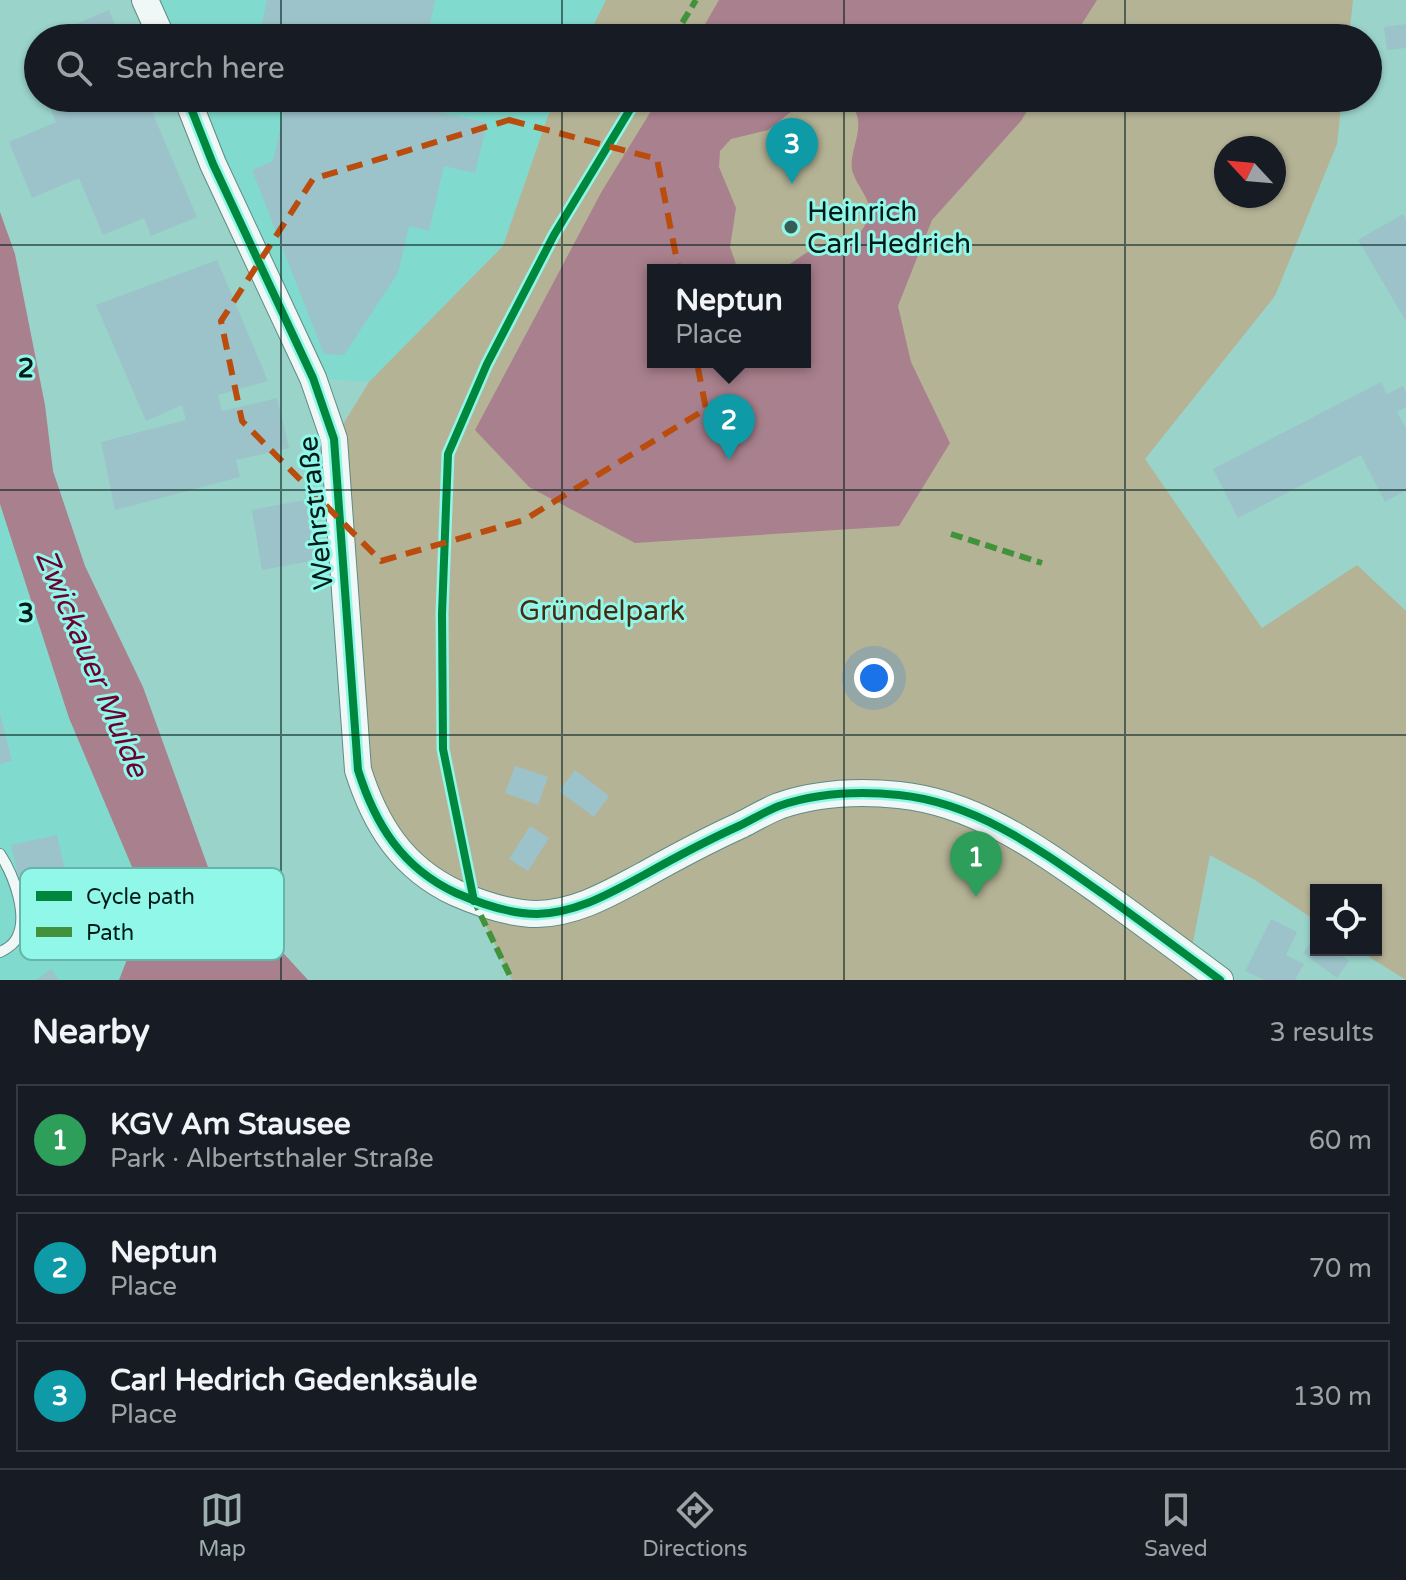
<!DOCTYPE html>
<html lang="en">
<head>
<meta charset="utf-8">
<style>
	body { margin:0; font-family:"Varela Round",sans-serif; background:#242831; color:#f1f3f6 }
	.controls { position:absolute; right:24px; bottom:24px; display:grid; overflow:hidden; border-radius:0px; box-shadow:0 2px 6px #0004 }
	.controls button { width:72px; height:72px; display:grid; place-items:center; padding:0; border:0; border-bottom:2px solid #363941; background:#171b24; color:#f1f3f6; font:40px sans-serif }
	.compass { position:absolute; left:1214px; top:136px; width:72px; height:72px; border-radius:50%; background:#171b24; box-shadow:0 2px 6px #0004; rotate:296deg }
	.you { position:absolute; left:874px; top:678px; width:28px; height:28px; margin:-20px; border:6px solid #fff; border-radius:50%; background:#1a73e8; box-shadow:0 0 0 12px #1a73e833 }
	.badge { display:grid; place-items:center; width:52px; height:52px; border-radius:50%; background:#9dafae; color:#fff; font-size:26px; font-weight:700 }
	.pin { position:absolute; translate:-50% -66px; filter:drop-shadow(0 2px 4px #0008) }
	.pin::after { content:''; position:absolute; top:42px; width:28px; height:24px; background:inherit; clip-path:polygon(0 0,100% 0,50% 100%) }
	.popup { position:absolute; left:647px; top:264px; width:164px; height:104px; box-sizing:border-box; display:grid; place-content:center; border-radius:0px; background:#171b24; filter:drop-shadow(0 2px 6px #0005); font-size:26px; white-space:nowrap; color:#9ea1a6 }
	.popup b { font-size:30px; color:#f1f3f6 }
	.popup::after { content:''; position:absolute; left:50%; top:100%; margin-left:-16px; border:16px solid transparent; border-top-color:#171b24 }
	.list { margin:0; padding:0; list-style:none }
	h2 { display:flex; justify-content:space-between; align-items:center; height:104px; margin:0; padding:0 32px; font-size:34px }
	h2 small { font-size:26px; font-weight:400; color:#9ea1a6 }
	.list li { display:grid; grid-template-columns:52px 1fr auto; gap:24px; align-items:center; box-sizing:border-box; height:112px; margin:0 16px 16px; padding:0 16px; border:2px solid #363941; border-radius:0px }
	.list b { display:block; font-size:30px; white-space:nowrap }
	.list p { margin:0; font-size:26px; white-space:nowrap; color:#9ea1a6 }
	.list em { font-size:26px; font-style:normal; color:#9ea1a6 }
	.icon { flex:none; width:44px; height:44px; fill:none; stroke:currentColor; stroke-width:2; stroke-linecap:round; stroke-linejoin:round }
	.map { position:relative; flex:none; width:1406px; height:980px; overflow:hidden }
	.search { position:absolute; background:#171b24; box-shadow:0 2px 6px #0004; left:24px; right:24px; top:24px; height:88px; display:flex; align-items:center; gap:20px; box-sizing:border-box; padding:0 28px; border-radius:44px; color:#9ea1a6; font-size:30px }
	.sheet { height:488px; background:#171b24 }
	nav { display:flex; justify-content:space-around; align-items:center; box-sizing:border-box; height:112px; border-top:2px solid #363941; background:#171b24; font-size:22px; color:#9ea1a6 }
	nav a { display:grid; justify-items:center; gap:4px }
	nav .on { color:#9dafae }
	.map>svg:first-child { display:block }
	.built { fill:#80dacd }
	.green { fill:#b4b396; fill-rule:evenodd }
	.water { fill:#a9808d }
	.building { fill:#9cc3ca }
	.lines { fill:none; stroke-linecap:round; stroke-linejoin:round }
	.service-casing { stroke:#608a84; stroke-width:12 }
	.tertiary-casing { stroke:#608a84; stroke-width:28 }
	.service { stroke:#f0f8f7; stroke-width:10 }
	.tertiary { stroke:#f0f8f7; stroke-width:26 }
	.quiet { stroke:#42923b; stroke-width:6; stroke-dasharray:12 6; stroke-linecap:butt }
	.cycleway-casing { stroke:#91f7e9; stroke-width:13 }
	.cycleway { stroke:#00873e; stroke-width:8 }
	.marked { fill:none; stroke:#ba4d0e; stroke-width:6; stroke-dasharray:16 10; stroke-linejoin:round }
	.grid { fill:none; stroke:#001c18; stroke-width:2; stroke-opacity:0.55 }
	.poi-dot { fill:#365c56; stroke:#91f7e9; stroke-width:3 }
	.labels { text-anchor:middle; stroke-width:6; stroke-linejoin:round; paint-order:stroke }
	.poi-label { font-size:28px; fill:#001c18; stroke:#91f7e9; text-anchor:start }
	.street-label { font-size:28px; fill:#001c18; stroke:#91f7e9 }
	.park-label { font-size:28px; fill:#462c11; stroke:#91f7e9 }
	.water-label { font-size:30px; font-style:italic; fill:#6d0030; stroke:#91f7e9 }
	.key { fill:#91f7e9; stroke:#66b5aa; stroke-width:2 }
	.key-label { font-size:22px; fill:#001c18 }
	.grid-label { font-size:26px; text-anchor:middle; font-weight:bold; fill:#001c18; stroke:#91f7e9; stroke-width:6; stroke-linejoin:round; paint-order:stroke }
</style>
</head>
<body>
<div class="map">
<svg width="1406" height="980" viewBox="0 0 1406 980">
	<rect width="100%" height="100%" fill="#9ad3ca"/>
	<path class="built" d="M145,0H606L587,38H162Z
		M187,98H557L548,116L503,246L369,382L313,378Z
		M0,504L69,718L143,893L140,926L119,980H0Z"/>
	<path class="green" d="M606,0H1353L1349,38H587Z
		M557,98H1342L1337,144L1275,296L1145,459L1262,628L1357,565L1406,611V980L1358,950H1376V890H1316V921L1255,880L1210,855L1190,957L1220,980H512L474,901L440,886L368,803L334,439L369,382L503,246L548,116ZM1226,148H1274V196H1226ZM653,270H805V362H653Z"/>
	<path class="water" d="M719,0H1097L1073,38H697Z
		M659,98H816L788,114L768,130L731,139L720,151L719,167L736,208L730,247L738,270H653V362H805V270H780C793,263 804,253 817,247C832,239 851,246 862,230C880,204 860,194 853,173C845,150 876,119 842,98H1035L1021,121L932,220L898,306L911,362L950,443L899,526L635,543L529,487L475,430L602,191Z
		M0,212L15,254L45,405L53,471L85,566L143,687L217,892L264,932L308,980H119L140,926L143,893L69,718L0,504Z"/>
	<path class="building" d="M267,0H435L427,38H259Z
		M109,10L121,38H70L66,28Z
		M1406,24V48L1387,50L1384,27Z
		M46,98H146L197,217L151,236L144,218L103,235L79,178L32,198L9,142L56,122Z
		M287,98H415L413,106L487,123L475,173L444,166L429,231L409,226L398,273L344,355L324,354L252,170L273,161Z
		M1403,214L1406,219V321L1358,240Z
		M217,260L268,381L218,395L222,411L277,398L289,448L236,460L240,477L115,510L101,442L186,420L182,405L146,421L96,305Z
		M1381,382L1387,394L1403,386L1406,392V407L1397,412L1406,428V490L1385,502L1361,455L1238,518L1213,469Z
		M310,499L321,559L262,570L252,510Z
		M0,713L12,761L0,764Z
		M515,766L548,777L538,805L505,793Z
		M575,770L609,796L594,817L559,791Z
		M530,826L549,838L528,871L509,859Z
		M57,835L76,919L31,930L11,845Z
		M1271,919L1297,932L1286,955L1304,964L1295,980H1264L1245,971Z
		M1316,936V950H1334L1349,961L1337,978L1303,953Z
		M51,969L59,980H36Z"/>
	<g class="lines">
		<defs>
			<path id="service" d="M0,854C13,874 31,918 15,941C12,945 5,950 0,952"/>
			<path id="tertiary" d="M145,0L162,38
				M187,98L213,164L313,378L334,439L358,770C375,824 402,868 456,893C481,904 509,914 537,914C577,913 610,893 644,875C676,857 708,840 741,825C753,819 766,811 779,806C817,793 859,791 899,795C977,803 1040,850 1103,894C1142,922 1181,951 1220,980"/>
		</defs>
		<use href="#service" class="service-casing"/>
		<use href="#tertiary" class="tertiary-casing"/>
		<use href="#service" class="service"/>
		<use href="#tertiary" class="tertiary"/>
		<path class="quiet" d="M673,38L696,0
			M951,534L1042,563
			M473,899L512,980"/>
		<defs>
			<path id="cycleway" d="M187,98L213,164L313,378L334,439L358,770C375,824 402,868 456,893C481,904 509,914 537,914C577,913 610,893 644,875C676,857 708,840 741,825C753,819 766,811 779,806C817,793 859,791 899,795C977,803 1040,850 1103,894C1142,922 1181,951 1220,980
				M474,901L443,749L442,614L448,454L487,364L554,235L637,98"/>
		</defs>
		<use href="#cycleway" class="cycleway-casing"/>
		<use href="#cycleway" class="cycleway"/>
	</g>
	<path class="marked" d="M509,120L657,159L706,409L524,520L381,561L242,421L221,321L313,179Z"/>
	<path class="grid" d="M281,0V38M562,0V38M844,0V38M1125,0V38M281,98V980M562,98V980M844,98V980M1125,98V980M0,245H1406M0,490H1406M0,735H1406"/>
	<circle class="poi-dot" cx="791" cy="227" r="8"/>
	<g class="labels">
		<g class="poi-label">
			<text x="807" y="221">Heinrich<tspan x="807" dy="32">Carl Hedrich</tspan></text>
		</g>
		<g class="street-label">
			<text transform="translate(315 513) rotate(-96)" y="10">Wehrstraße</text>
		</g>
		<g class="park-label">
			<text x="602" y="620">Gründelpark</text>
		</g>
		<g class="water-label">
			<text transform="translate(92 663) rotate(67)" y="10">Zwickauer Mulde</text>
		</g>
	</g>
	<rect x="20" y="868" width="264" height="92" rx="12" class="key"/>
	<rect x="36" y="891" width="36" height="10" fill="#00873e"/>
	<rect x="36" y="927" width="36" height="10" fill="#42923b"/>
	<g class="key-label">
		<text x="86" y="904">Cycle path</text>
		<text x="86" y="940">Path</text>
	</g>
	<g class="grid-label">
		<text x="26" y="377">2</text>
		<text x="26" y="622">3</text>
	</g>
</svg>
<div class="controls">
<button><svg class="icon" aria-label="locate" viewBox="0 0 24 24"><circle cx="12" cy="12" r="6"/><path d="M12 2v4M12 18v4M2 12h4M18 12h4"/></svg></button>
</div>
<svg class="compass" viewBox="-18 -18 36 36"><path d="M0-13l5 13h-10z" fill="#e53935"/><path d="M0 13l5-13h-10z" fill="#9ea1a6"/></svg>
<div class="you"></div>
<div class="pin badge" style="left:976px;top:897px;background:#2e9e5b">1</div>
<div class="pin badge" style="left:729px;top:460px;background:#0f9aa8">2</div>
<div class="popup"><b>Neptun</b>Place</div>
<div class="pin badge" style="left:792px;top:184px;background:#0f9aa8">3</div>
<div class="search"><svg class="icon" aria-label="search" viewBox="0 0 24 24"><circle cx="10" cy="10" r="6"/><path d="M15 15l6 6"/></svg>Search here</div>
</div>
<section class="sheet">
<h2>Nearby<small>3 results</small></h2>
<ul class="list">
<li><span class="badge" style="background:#2e9e5b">1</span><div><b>KGV Am Stausee</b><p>Park · Albertsthaler Straße</p></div><em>60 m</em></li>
<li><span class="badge" style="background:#0f9aa8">2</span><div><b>Neptun</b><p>Place</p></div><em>70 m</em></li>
<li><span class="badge" style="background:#0f9aa8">3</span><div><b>Carl Hedrich Gedenksäule</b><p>Place</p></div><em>130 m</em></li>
</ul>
</section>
<nav>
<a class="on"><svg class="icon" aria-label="map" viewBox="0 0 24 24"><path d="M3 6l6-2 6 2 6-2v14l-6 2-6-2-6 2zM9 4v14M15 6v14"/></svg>Map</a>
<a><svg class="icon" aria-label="directions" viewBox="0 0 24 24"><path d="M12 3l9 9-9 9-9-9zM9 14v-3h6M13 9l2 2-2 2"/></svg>Directions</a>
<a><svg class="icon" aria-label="saved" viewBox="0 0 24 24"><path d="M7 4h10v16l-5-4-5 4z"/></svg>Saved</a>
</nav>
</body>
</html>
